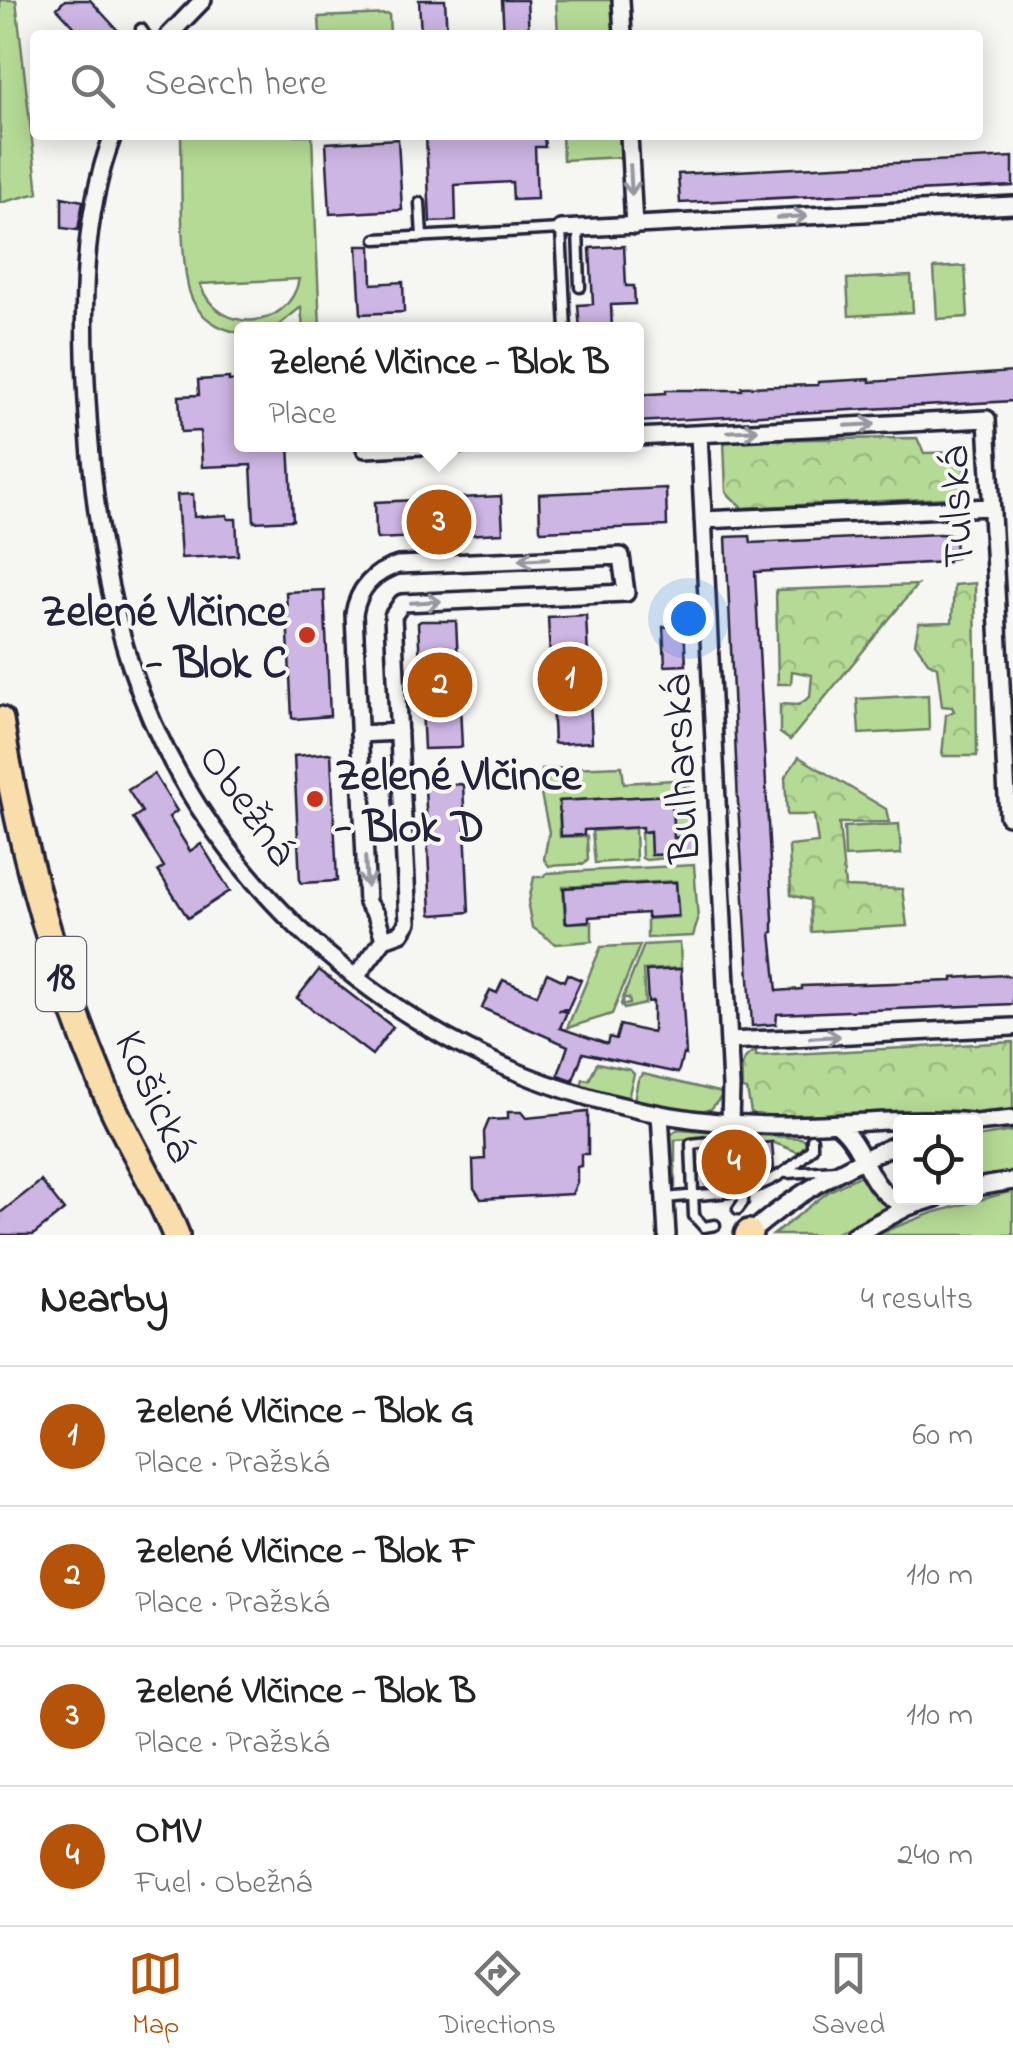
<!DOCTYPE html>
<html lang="en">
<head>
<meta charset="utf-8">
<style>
	body { margin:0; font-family:"Indie Flower",sans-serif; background:#f6f6f6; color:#222 }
	.controls { position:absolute; right:30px; bottom:30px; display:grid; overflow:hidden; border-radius:10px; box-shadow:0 5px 25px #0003 }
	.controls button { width:90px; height:90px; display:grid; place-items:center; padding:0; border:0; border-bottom:2px solid #e0e0e0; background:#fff; color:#222; font:50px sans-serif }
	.you { position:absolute; left:688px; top:618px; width:35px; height:35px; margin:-25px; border:8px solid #fff; border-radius:50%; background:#1a73e8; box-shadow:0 0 0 15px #1a73e833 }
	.badge { display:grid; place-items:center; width:65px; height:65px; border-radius:50%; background:#b45309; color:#fff; font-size:32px; font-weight:700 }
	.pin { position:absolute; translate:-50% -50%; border:5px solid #fff; box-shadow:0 2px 10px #0006 }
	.popup { position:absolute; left:234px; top:322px; width:410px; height:130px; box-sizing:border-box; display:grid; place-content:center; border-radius:10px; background:#fff; filter:drop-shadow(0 2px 8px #0005); font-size:32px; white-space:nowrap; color:#767676 }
	.popup b { font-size:38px; color:#222 }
	.popup::after { content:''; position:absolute; left:50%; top:100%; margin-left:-20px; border:20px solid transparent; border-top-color:#fff }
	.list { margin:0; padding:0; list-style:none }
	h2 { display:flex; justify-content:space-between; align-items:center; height:130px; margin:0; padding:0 40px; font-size:42px }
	h2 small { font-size:32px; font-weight:400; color:#767676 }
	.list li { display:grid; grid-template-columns:65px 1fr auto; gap:30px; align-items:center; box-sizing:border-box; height:140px; padding:0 40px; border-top:2px solid #e0e0e0 }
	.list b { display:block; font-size:38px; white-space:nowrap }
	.list p { margin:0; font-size:32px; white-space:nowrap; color:#767676 }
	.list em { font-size:32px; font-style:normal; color:#767676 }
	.icon { flex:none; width:55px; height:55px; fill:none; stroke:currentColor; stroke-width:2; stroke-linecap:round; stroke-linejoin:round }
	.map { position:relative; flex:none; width:1013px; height:1235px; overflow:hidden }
	.search { position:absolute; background:#fff; box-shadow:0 5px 25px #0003; left:30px; right:30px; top:30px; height:110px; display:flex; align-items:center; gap:25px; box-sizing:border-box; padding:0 35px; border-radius:10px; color:#767676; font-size:38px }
	.sheet { height:690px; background:#fff }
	nav { display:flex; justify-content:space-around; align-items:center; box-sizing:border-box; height:140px; border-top:2px solid #e0e0e0; background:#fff; font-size:28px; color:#767676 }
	nav a { display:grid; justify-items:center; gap:5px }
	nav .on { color:#b45309 }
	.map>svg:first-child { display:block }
	.green { fill:#b5da95; stroke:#6c7e68; stroke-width:2.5; fill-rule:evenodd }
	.park { fill:url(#park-crowns); stroke:#6c7e68; stroke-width:2.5 }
	.building { fill:#cdb5e4; stroke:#22223b; stroke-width:2.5 }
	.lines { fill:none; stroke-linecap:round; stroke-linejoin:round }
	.lane-casing { stroke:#22223b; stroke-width:15 }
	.street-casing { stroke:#22223b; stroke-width:22 }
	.primary-casing { stroke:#22223b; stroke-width:32 }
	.lane { stroke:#f6f6f2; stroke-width:8 }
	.street { stroke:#f6f6f2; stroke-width:15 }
	.primary { stroke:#f9deab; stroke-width:25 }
	.oneway { stroke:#9797a0 }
	.poi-dot { fill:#c8321e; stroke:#f6f6f2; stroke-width:4 }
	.labels { text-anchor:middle; stroke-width:8; stroke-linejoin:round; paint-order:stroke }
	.shield { fill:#f6f6f2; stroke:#626272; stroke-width:2.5 }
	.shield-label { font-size:42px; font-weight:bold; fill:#22223b }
	.street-label { font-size:45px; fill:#22223b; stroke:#f6f6f2 }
	.poi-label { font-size:45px; font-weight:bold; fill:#22223b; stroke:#f6f6f2; text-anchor:end }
</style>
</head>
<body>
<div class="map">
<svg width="1013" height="1235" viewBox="0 0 1013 1235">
	<defs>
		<pattern id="park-crowns" width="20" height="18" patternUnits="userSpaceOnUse" patternTransform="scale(2.5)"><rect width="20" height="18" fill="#b5da95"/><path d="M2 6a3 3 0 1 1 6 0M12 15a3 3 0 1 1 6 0" fill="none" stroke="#9bbb81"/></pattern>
	</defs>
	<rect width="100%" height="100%" fill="#f6f6f2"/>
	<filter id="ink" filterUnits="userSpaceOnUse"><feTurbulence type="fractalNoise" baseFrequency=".01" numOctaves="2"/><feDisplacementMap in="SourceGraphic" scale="20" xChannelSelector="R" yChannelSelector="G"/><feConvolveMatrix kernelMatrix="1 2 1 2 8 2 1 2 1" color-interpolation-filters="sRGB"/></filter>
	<g filter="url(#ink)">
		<path class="green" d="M0,0H16L38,193L0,203Z
			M556,0H616L618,35H558Z
			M389,14L390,35H320L319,17Z
			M181,135H312L320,329H303L301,307L274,329L242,330L241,333C221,330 201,319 192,299C179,271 182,171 181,135ZM299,279C289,332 217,335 200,284Z
			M562,135H623L624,157L563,160Z
			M965,266L968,317L937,319L934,268Z
			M911,276L913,312L849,316L847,279Z
			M928,695L929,730L859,734L857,699Z
			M622,766L624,783L690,779V785H685V788L690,789L693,836L651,839V855H698L646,860L642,858L641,833L674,830L671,795L559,801L560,837L587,836L588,860L584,864L549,866L544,859L549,832L541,794L544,788L541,769Z
			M899,824L901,854L845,857L844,827Z
			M635,828L636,860L595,863L592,831Z
			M694,865L698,920L693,936L647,938V919L679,917L676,881L563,887L565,923L592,922V941L556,944L532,927L528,906L534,877H543L547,873Z
			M680,943L681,968L643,970L645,1004L624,1009L621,1004L623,999L624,1005L630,1004L629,998H623L644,945Z
			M640,945L612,1014L567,1028L601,947Z
			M597,1063L630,1070L634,1074L628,1098L581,1086L583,1079L589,1080Z
			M643,1074L722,1093L721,1097L711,1109L701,1112L634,1100L638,1080Z
			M678,1129L800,1138L806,1140L807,1144L798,1152L772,1142L715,1145L714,1137L675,1140V1188L669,1136Z
			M1013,1131V1172L976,1177V1137Z
			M863,1174L887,1206L833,1235H773L828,1192Z
			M1013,1191V1235H875L932,1213Z"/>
		<path class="park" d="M917,438L924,453L963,452L966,497L742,508L726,492L724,440Z
			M975,583L977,756H942L946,715L954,711L952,707L942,706L937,667L928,662L915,643L919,623L952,622L954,585Z
			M917,585L790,740L780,733V704L798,705L810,697L812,675L792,671L791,684H778L776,590Z
			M799,757L886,809L889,822L839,823L845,887L902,889L907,926L811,932L810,900L791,895L789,846L818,843L814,815H787L785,777Z
			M1013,1042V1110L974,1114L756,1116L751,1112L747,1090L742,1089C742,1073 738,1056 756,1051V1056Z"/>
		<path class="building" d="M65,0H90L122,35H82L57,8Z
			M419,0H445L447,35H421Z
			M502,0H527L529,35H504Z
			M426,135H544L545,147H535L537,199L513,200L512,182L455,185L456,221L430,222Z
			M398,139L402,210L330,214L326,143Z
			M1013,157V186L680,203L678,174Z
			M62,197L83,201L78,230L62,228Z
			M357,246H371L372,284L403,282L404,312L361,314Z
			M624,246L626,286H634L635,304L611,305L612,330H580L578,305L593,304L590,248Z
			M1013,372V401L636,422V395L666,393V390H742V387L818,385V382L870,379V382Z
			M229,378V381L242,380V444H289L293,520L254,522L251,465L202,467L200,431L181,432L179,396L199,395L198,380Z
			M666,488L667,526L541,531L540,529L539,494Z
			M193,494L194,517L227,515L228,519H236L238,555L181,558L177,495Z
			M501,496L503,533L377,539L376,536L375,502Z
			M939,534L955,535L956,558L948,559V562L755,572L773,919V932L771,933L777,991L802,989V986L953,981V978L1005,975L1013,977V1004L777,1014L776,1024L752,1026L738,803L726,537L750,536L751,543Z
			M324,590L330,716L295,719L292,718L286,592Z
			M586,615L592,742L557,744L554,743L548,617Z
			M421,621H456L462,747L459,748L424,749L418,623Z
			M684,626L686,665L665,666L663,627Z
			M328,753L331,754L337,881L302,883L300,882L294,756Z
			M154,774L177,811L169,817L190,851L201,844L230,891L188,918L158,871L164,867L133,818L142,812L128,790Z
			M460,784L463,785L469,912L434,915L431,914L425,787Z
			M671,795L674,838L698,836L699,853L651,855L650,831L642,832V827L584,830V835L561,836L559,801Z
			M676,882L678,916L647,918V913L589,917V921L566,923L564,888Z
			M681,969L686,1055L683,1054L678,1073L583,1053L573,1080L558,1075L568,1046L482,1008L490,990L497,993L503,980L537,995L547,973L564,981L567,974L581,980L568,1009L558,1010L567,1012L560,1028L607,1044L609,1037L616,1039L620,1025L653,1033V1001L648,1002L646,971Z
			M319,970L393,1027L372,1055L297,998Z
			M508,1112H521L526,1118L588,1112V1154H581V1166L577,1167V1182L572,1194L481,1199L474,1188L473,1160L485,1159L484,1132L489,1120L508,1119Z
			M772,1142L774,1170L744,1181L705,1184L703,1150Z
			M41,1181L64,1210L33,1235H0V1213Z"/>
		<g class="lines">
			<defs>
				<path id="lane" d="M141,29L145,35
					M420,203L422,237
					M578,229L580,287
					M376,239L561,229L566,330
					M709,1142L691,1144L694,1216L704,1227L715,1225
					M787,1173L836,1170
					M665,1198C727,1191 766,1198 812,1148V1139
					M738,1209L743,1202V1191"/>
				<path id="street" d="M621,0L623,35
					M169,35L203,0
					M113,135C81,219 82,313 87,401C92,491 103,581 131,666C195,863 368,1025 563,1089C631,1112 702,1124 773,1125C839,1126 905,1116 971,1122
					M629,135L634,226
					M561,229L1013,205
					M699,434L731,1086L730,1124
					M636,437L987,419L1008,816H1013
					M365,449L461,444
					M703,520L991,507
					M359,734L399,732
					M356,977L384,939L401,933L408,922L393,616L402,603L626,593L621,556L398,565C373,572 358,590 354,614L367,903L376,915L384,939
					M729,1041L1013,1027
					M660,1114L667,1235
					M976,1123L1013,1119
					M837,1124C871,1152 862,1189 908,1207
					M976,1187L1013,1181
					M748,1235C793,1195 844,1166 900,1143
					M854,1235L908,1207L936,1198"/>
				<path id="primary" d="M0,720C20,847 55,972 105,1090C126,1140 156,1185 176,1235
					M748,1235L749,1233"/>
			</defs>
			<use href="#lane" class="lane-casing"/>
			<use href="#street" class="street-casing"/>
			<use href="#primary" class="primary-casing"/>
			<use href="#lane" class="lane"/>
			<use href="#street" class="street"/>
			<use href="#primary" class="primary"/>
		</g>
		<defs><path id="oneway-shaft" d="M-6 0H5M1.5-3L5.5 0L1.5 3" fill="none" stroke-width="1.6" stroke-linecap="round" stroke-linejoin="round" transform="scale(2.5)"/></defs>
		<g class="oneway">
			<use href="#oneway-shaft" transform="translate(631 180) rotate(87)"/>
			<use href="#oneway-shaft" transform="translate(792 217) rotate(-3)"/>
			<use href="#oneway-shaft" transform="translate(860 425) rotate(-3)"/>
			<use href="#oneway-shaft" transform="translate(743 431) rotate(-3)"/>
			<use href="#oneway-shaft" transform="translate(534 559) rotate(177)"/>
			<use href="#oneway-shaft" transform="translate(426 602) rotate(-3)"/>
			<use href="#oneway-shaft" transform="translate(366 872) rotate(87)"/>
			<use href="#oneway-shaft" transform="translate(825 1037) rotate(-3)"/>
		</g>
	</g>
	<g class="poi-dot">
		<circle cx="307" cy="635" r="10"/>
		<circle cx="315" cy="799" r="10"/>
	</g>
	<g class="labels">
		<rect class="shield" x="36" y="937" width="50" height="74" rx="8"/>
		<g class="shield-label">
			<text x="61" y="989">18</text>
		</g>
		<g class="street-label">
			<text transform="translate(954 507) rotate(-93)" y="16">Tulská</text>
			<text transform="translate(678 769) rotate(-93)" y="16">Bulharská</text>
			<text transform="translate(250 803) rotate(55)" y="16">Obežná</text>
			<text transform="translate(158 1095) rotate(65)" y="16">Košická</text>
		</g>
		<g class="poi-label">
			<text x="287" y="625">Zelené Vlčince<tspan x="287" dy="52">- Blok C</tspan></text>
			<text x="335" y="789" text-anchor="start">Zelené Vlčince<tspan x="335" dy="52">- Blok D</tspan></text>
		</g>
	</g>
</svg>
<div class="controls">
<button><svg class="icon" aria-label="locate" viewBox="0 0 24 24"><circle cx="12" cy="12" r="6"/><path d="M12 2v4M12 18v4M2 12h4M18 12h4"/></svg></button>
</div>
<div class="you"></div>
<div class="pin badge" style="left:570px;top:679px">1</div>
<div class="pin badge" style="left:440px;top:685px">2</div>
<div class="pin badge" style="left:439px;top:522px">3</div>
<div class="popup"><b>Zelené Vlčince - Blok B</b>Place</div>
<div class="pin badge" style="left:734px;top:1162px">4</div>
<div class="search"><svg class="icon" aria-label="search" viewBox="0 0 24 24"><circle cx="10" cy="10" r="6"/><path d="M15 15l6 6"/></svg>Search here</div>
</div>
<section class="sheet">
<h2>Nearby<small>4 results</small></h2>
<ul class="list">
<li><span class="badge">1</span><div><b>Zelené Vlčince - Blok G</b><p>Place · Pražská</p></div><em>60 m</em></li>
<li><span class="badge">2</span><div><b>Zelené Vlčince - Blok F</b><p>Place · Pražská</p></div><em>110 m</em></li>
<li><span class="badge">3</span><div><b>Zelené Vlčince - Blok B</b><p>Place · Pražská</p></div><em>110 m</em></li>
<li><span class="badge">4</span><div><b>OMV</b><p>Fuel · Obežná</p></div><em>240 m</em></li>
</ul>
</section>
<nav>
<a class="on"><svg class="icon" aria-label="map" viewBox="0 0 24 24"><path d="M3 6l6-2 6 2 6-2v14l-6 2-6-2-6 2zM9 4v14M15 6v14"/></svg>Map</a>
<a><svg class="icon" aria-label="directions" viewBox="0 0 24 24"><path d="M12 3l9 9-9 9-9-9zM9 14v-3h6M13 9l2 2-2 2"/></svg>Directions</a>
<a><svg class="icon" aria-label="saved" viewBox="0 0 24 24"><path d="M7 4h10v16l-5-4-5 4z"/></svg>Saved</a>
</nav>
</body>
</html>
